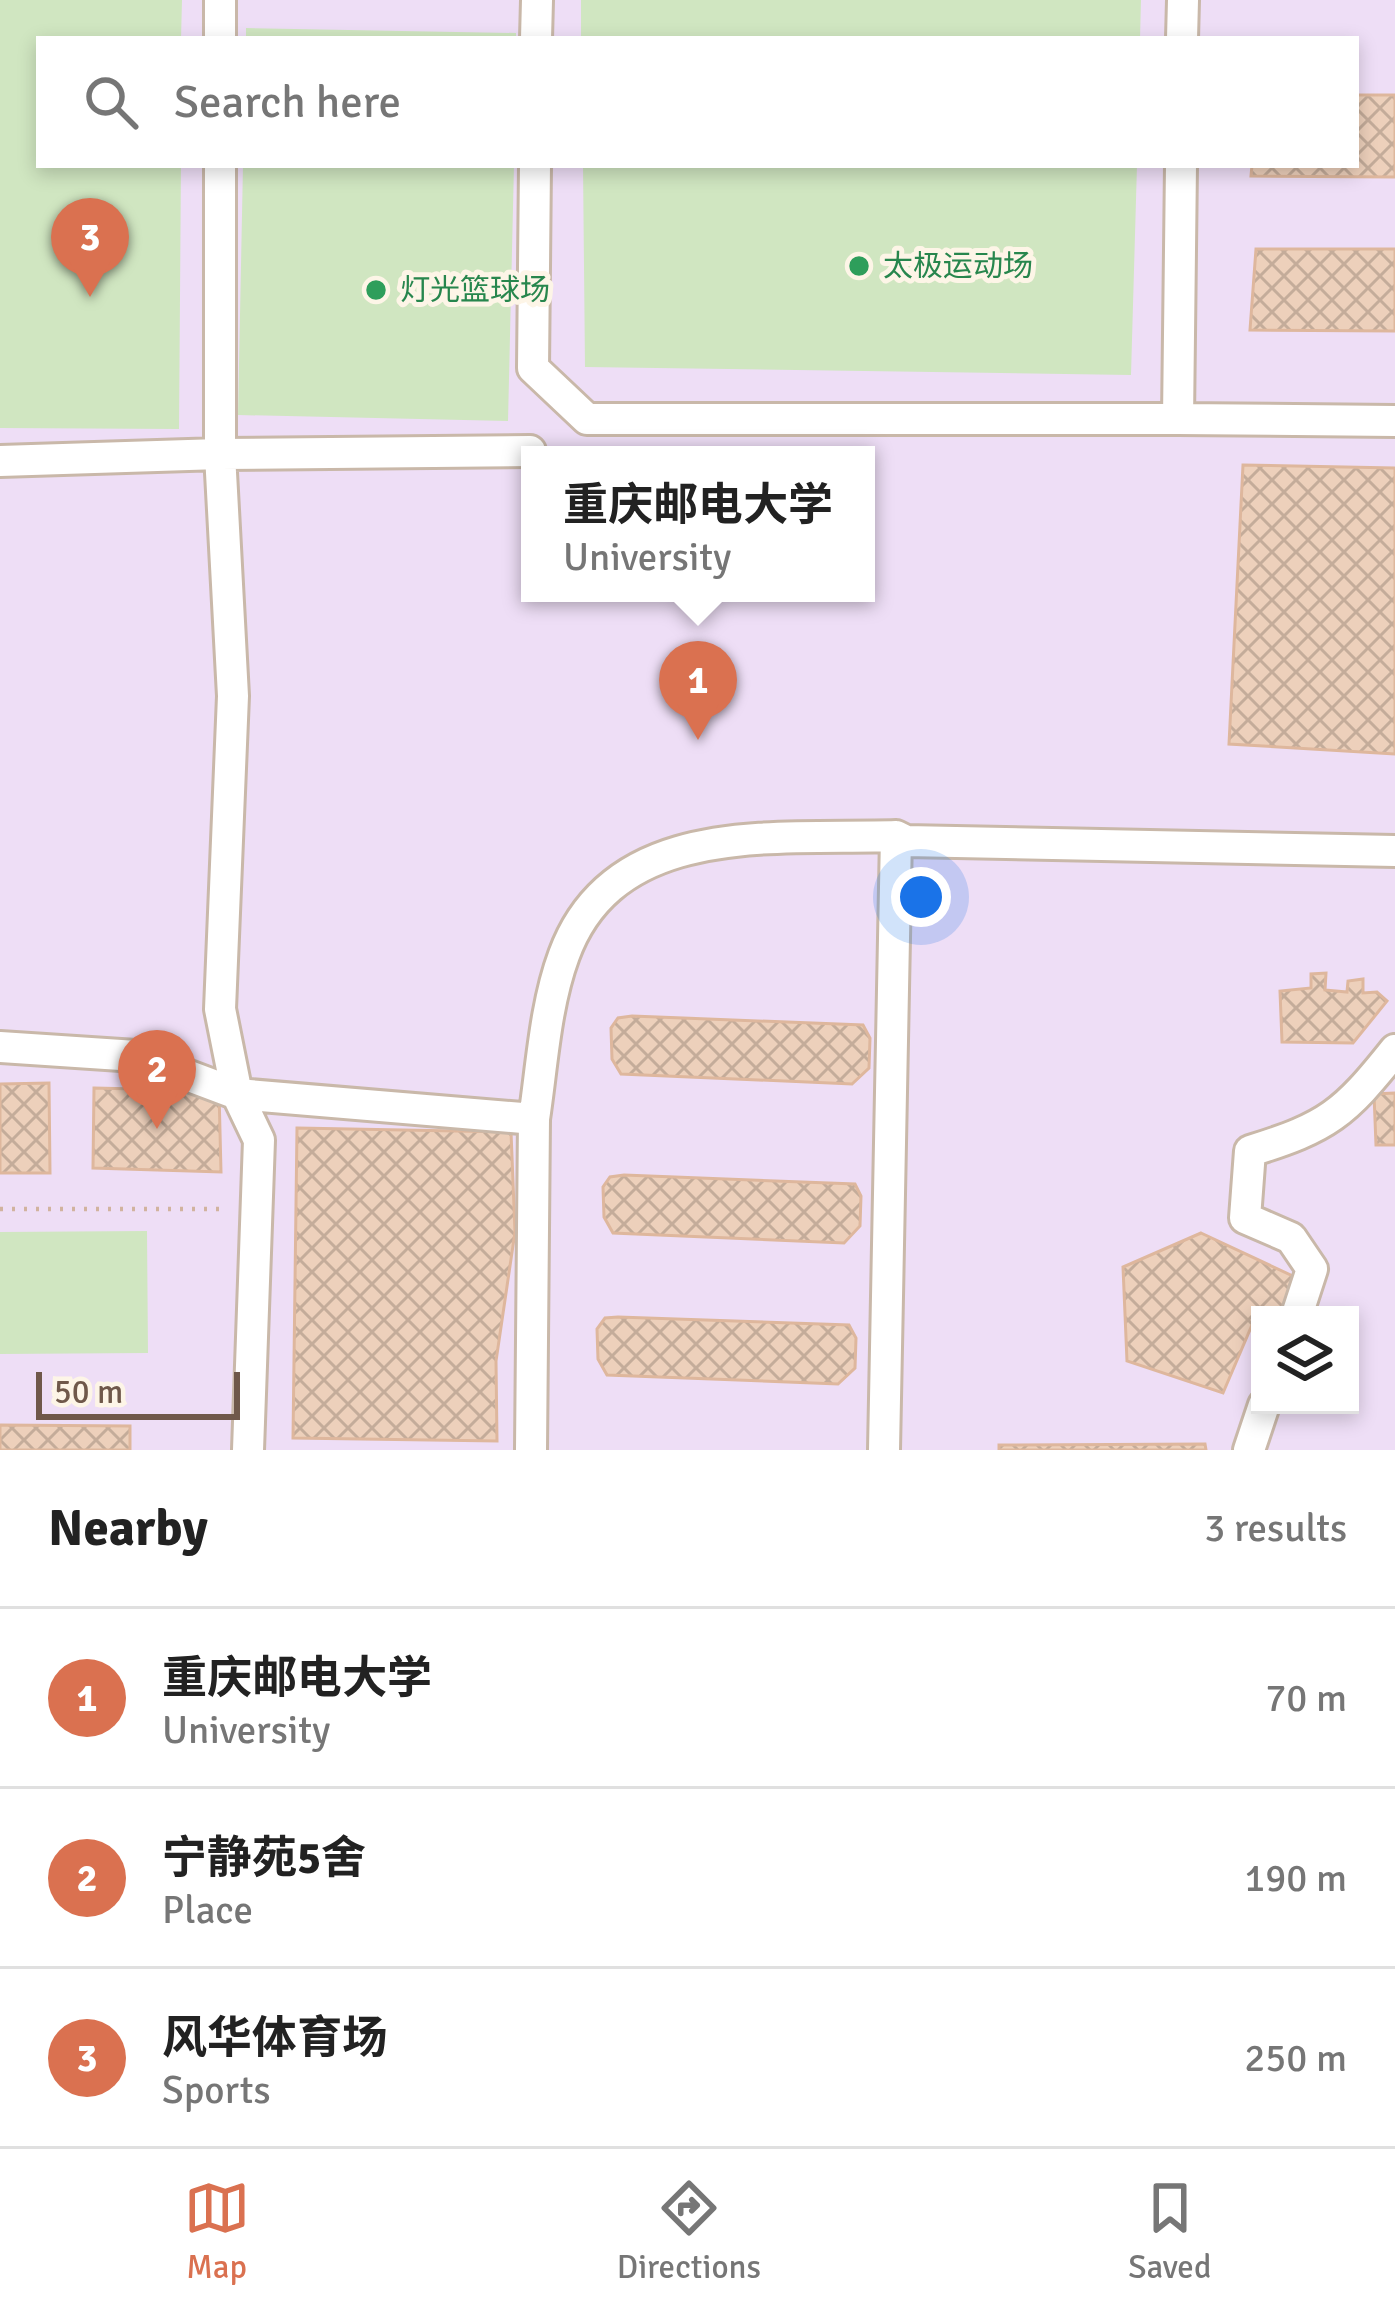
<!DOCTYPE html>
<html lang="en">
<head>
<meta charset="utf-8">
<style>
	body { margin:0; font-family:Signika,"Noto Sans SC",sans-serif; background:#f6f6f6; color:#222 }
	.controls { position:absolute; right:36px; bottom:36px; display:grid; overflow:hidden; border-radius:0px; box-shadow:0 6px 18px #0003 }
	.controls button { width:108px; height:108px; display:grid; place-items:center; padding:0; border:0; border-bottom:3px solid #e0e0e0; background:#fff; color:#222; font:60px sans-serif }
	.scale { position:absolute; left:36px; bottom:30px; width:204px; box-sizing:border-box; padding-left:12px; border:6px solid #6f584a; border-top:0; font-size:33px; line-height:42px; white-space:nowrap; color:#6f584a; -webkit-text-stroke:9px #fdf5e7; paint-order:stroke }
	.you { position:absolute; left:921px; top:897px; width:42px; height:42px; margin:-30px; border:9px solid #fff; border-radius:50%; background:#1a73e8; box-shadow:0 0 0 18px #1a73e833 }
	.badge { display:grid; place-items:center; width:78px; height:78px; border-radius:50%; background:#da7150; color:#fff; font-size:39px; font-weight:700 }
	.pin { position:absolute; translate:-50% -99px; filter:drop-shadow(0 3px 6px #0008) }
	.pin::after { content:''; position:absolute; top:63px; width:42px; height:36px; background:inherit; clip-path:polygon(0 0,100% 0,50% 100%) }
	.popup { position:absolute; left:521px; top:446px; width:354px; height:156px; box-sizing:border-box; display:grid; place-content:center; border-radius:0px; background:#fff; filter:drop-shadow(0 3px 9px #0005); font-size:39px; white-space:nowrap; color:#767676 }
	.popup b { font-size:45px; color:#222 }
	.popup::after { content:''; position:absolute; left:50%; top:100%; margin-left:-24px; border:24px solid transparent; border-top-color:#fff }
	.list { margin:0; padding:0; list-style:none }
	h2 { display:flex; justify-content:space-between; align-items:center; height:156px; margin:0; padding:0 48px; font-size:51px }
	h2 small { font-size:39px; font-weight:400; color:#767676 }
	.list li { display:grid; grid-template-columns:78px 1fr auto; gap:36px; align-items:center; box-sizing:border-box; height:180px; padding:0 48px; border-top:3px solid #e0e0e0 }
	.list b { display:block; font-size:45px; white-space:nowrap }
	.list p { margin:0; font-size:39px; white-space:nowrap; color:#767676 }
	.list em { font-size:39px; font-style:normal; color:#767676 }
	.icon { flex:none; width:66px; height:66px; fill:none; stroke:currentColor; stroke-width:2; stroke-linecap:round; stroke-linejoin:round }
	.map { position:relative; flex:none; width:1395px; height:1450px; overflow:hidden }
	.search { position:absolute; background:#fff; box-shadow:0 6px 18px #0003; left:36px; right:36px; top:36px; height:132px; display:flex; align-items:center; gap:30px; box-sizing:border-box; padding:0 42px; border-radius:0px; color:#767676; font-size:45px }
	.sheet { height:696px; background:#fff }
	nav { display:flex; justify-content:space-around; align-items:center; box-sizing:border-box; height:168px; border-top:3px solid #e0e0e0; background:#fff; font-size:33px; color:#767676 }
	nav a { display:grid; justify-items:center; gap:6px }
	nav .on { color:#da7150 }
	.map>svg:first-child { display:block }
	.education { fill:#eedef6; fill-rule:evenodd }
	.pitch { fill:#d0e6c1 }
	.building { fill:url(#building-cross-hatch); stroke:#deb79d; stroke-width:3 }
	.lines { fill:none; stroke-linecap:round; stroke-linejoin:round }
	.minor-casing { stroke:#c9b8a9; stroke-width:36 }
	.path { stroke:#d1b39f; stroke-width:4.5; stroke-dasharray:3 9; stroke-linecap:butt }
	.minor { stroke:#fff; stroke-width:30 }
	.leisure-dot { fill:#2e9e5b; stroke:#fdf5e7; stroke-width:4.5 }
	.labels { text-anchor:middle; stroke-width:10; stroke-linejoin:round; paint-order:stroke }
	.leisure-label { font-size:30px; fill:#27864d; stroke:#fdf5e7; text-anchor:start }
</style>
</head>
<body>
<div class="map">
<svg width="1395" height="1450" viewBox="0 0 1395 1450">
	<defs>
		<pattern id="building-cross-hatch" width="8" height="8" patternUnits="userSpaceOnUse" patternTransform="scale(3)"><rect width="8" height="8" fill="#edd0bb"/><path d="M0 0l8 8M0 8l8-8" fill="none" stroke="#c4ac9a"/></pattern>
	</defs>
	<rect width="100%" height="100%" fill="#faf1e1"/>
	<path class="education" d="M0,0H1395V1450H0ZM39,39H1356V165H39ZM530,455H866V593H530ZM1260,1315H1350V1405H1260Z"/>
	<path class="pitch" d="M0,0H182L181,39H39V165H181L179,429L0,428Z
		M581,0H1141L1140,39H581Z
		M246,28L516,33V39H246Z
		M243,165H514L508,421L238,415Z
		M583,165H1137L1131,375L585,367Z
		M147,1231L148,1353L0,1354V1232Z"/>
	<path class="building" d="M1356,95H1395V177L1251,176L1252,165H1356Z
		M1256,249H1395V331L1250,330Z
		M1243,465L1395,468V754L1229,744Z
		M1326,973L1325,990L1347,992L1348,981L1363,979V993L1377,992L1387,1001L1353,1043L1282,1042L1280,991L1311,988V974Z
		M632,1016L863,1025L870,1038L869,1068L852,1084L621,1074L612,1059L611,1028L618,1018Z
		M49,1083L50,1173H0V1084Z
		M94,1088L219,1091L221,1172L93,1168Z
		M1395,1093V1145H1376L1374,1094Z
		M297,1128L511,1132L515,1232L496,1361L497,1441L293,1438Z
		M624,1175L855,1184L861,1196L860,1226L844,1243L613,1233L604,1217L603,1187L610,1177Z
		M1201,1233L1297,1278L1284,1315L1255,1318L1223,1393L1127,1361L1123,1267Z
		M618,1317L849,1325L856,1338L855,1368L838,1384L607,1375L598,1359L597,1329L605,1318Z
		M0,1425L130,1426V1450H0Z
		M1205,1444L1206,1450H999V1445Z"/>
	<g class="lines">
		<defs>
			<path id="minor" d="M220,0V39
				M536,39L537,0
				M1182,39L1183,0
				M535,165L533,368L587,419H1178L1181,165
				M1178,419L1395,421
				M530,451L220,454L233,696L220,1009L237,1094L534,1119L531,1450
				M0,461L220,454V165
				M0,1047L136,1056L237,1094L259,1140L248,1450
				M534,1119C542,1066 545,1006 564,955C614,818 777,840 896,836
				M1297,1315L1312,1269L1291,1238L1245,1218L1250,1151C1328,1127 1344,1114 1395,1050
				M884,1450L896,836L906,841L1395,851
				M1249,1450L1264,1405"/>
		</defs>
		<use href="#minor" class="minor-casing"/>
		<path class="path" d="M0,1209H228"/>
		<use href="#minor" class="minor"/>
	</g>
	<g class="leisure-dot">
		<circle cx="859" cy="266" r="12"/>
		<circle cx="376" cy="290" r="12"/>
	</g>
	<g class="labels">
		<g class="leisure-label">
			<text x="883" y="276">太极运动场</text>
			<text x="400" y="300">灯光篮球场</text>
		</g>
	</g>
</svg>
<div class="controls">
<button><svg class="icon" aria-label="layers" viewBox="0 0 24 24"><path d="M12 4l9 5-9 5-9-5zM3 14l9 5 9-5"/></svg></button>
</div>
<div class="scale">50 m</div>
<div class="you"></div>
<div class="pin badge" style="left:698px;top:740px">1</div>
<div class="popup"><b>重庆邮电大学</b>University</div>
<div class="pin badge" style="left:157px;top:1129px">2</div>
<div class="pin badge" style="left:90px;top:297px">3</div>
<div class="search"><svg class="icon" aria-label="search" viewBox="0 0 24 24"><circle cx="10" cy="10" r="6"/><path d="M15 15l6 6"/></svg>Search here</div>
</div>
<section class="sheet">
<h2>Nearby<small>3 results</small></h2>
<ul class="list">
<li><span class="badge">1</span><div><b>重庆邮电大学</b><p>University</p></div><em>70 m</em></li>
<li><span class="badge">2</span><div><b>宁静苑5舍</b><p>Place</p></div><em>190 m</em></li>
<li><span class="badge">3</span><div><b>风华体育场</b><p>Sports</p></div><em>250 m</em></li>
</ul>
</section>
<nav>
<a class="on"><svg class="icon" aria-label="map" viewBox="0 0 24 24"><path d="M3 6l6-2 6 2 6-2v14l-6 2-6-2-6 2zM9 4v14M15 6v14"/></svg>Map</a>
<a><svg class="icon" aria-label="directions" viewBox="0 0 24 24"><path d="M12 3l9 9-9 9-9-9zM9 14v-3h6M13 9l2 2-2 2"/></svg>Directions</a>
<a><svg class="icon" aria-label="saved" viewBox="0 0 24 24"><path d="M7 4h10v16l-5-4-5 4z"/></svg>Saved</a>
</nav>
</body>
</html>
